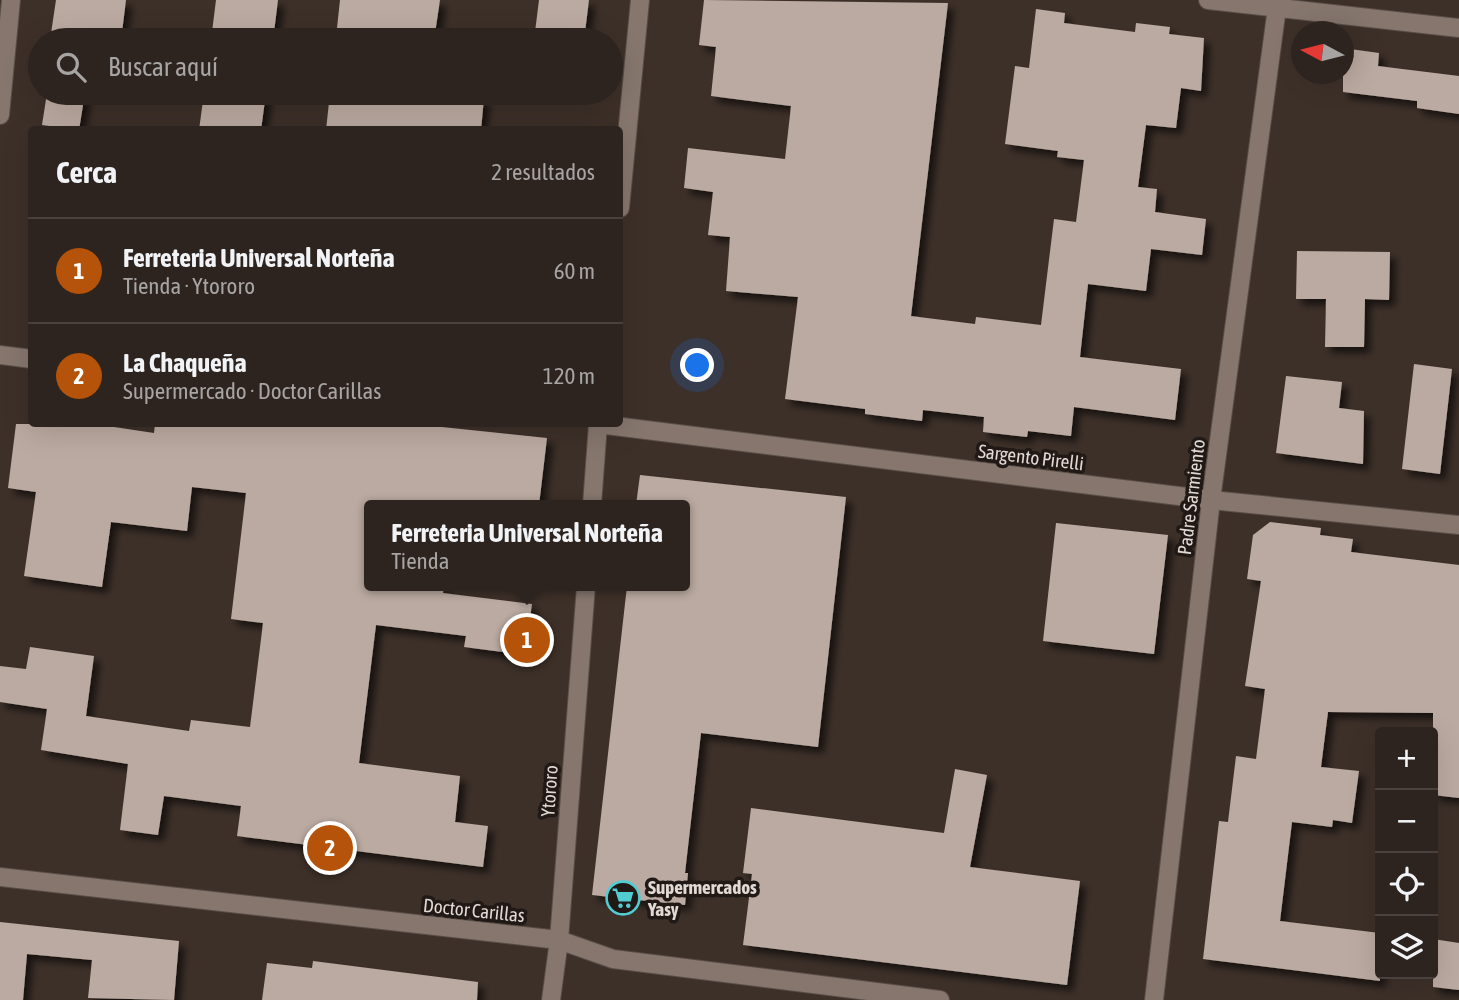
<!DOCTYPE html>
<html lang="es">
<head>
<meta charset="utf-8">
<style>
	body { margin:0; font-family:"Asap Condensed",sans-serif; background:#3a302c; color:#f1f3f6 }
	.controls { position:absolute; right:21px; bottom:21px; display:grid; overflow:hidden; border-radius:7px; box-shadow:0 7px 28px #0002 }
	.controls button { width:63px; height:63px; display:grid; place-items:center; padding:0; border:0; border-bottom:2px solid #49413d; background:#2e241f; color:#f1f3f6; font:35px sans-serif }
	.compass { position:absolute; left:1291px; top:21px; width:63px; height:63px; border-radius:50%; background:#2e241f; box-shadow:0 7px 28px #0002; rotate:277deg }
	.you { position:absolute; left:698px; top:366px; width:24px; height:24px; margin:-18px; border:5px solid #fff; border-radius:50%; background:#1a73e8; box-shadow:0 0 0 10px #1a73e833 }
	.badge { display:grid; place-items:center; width:46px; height:46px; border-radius:50%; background:#b45309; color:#fff; font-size:23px; font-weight:700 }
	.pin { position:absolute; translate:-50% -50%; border:4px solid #fff; box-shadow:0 2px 7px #0006 }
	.popup { position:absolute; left:364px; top:500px; width:326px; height:91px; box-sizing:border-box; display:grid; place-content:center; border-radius:7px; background:#2e241f; filter:drop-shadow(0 2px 5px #0005); font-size:23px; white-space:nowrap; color:#a7a4a4 }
	.popup b { font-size:26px; color:#f1f3f6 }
	.popup::after { content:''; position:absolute; left:50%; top:100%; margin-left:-14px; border:14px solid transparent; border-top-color:#2e241f }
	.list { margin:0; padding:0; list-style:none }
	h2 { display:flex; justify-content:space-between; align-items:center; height:91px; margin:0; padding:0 28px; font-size:30px }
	h2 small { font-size:23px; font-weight:400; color:#a7a4a4 }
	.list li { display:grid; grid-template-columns:46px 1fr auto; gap:21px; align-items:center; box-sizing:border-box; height:105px; padding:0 28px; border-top:2px solid #49413d }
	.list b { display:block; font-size:26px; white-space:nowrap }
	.list p { margin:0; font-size:23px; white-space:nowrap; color:#a7a4a4 }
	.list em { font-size:23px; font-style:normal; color:#a7a4a4 }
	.icon { flex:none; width:38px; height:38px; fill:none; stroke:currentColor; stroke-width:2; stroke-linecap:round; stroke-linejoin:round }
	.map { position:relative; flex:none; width:1459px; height:1000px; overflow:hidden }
	.search { position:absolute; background:#2e241f; box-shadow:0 7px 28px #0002; left:28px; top:28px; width:595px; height:77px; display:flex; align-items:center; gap:18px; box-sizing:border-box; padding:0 24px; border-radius:38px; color:#a7a4a4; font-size:26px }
	.panel { position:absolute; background:#2e241f; box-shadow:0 7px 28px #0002; left:28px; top:126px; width:595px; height:301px; border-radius:7px }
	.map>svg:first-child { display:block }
	.building { fill:#bbaaa1; filter:url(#shadow) }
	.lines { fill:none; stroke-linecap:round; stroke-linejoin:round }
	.minor-casing { stroke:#594e48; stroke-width:20 }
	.minor { stroke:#86766e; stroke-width:18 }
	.labels { text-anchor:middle; stroke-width:7; stroke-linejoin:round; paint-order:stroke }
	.street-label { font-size:19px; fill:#e2d9d4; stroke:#201916 }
	.poi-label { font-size:19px; font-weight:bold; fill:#e2d9d4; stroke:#201916; text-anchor:start }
</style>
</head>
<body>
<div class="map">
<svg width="1459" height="1000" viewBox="0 0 1459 1000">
	<defs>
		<filter id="shadow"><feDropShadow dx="6" dy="6" stdDeviation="3.5" flood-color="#0009"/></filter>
	</defs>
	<rect width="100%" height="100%" fill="#3d3029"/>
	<path class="building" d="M56,0H126L121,40H50Z
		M216,0H278L273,40H211Z
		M340,0H440L434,40H398L399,36L337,28Z
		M539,0H589L584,40H534Z
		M704,0L948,3L911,316L975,324L976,317L1041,325L1054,219L1076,222L1084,160L1057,157L1058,151L1005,144L1015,66L1029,68L1036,9L1065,13L1064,23L1135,32L1136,23L1170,27L1169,34L1204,38L1201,91L1181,88L1176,128L1146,125L1138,187L1157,189L1155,212L1206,219L1202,255L1151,249L1146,291L1088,284L1080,357L1181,369L1175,420L1074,407L1071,436L1028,431L1027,437L983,432L984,417L923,410L922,421L865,414V409L785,399L798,297L726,291L730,237L708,235L713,192L684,188L688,148L785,159L791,106L711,96L716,47L699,45Z
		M1343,48L1379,53L1378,66L1459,76V114L1417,108V101L1343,92Z
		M47,93H85L79,130L42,125Z
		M204,93H266L261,130H199Z
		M330,93H466V97L484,98L481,130H326Z
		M1297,251L1390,252L1389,300L1365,299L1364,347H1325L1326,299H1296Z
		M1414,364L1452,369L1440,474L1402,469Z
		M1286,376L1342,382L1339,408L1364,411L1363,464L1276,453Z
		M16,424H94L154,433L155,424H413L547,438L539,505H369V586H444L443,593L532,604L525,655L464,647L466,636L376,625L359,763L460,776L455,822L488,826L483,867L237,836L241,806L164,796L158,835L120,830L128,764L41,750L47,709L0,702V666L26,669L30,647L94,656L86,716L189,731L191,720L250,727L263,623L231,619L246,493L192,487L187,531L111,522L102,587L24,576L36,492L8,488Z
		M640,475L846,497L818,747L701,733L685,873H688L685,905L592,895L627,586H684V505H636Z
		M1270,522L1321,528L1320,535L1353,539L1351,552L1459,565V798L1433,795V713L1328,712L1321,767L1359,771L1352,823L1333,820L1332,827L1292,822L1280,921L1380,933V981L1203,959L1219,821L1228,822L1236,756L1256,759L1265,689L1245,686L1261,581L1247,579L1253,535Z
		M1056,523L1168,535L1154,654L1043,641Z
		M955,769L987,775L970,867L1080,881L1067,985L743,945L752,874L743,873L751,808L944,833Z
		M0,922L179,941L174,1000L88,998L92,960L27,954L23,1000H0Z
		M1433,939L1459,943V990L1433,987Z
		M313,961L478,982L477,1000H262L267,963L312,968Z"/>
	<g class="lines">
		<defs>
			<path id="minor" d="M1208,0L1459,28
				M0,115L11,0
				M620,208L640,0
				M0,355L32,359
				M598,424L1211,500L1459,525
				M592,505L598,424
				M0,877L559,940L613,959L940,1000
				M551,1000L559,940L586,586
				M1154,1000L1211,500L1278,0"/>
		</defs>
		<use href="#minor" class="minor-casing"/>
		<use href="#minor" class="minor"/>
	</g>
	<defs>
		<symbol id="supermarket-ring" viewBox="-11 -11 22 22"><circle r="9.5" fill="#201916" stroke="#51ccd1" stroke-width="1.5"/><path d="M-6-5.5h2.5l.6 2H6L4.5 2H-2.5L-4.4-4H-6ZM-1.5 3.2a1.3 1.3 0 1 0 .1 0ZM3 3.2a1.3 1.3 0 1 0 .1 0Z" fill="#51ccd1"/></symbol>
	</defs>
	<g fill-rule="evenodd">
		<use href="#supermarket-ring" x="604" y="879" width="38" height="38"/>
	</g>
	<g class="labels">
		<g class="street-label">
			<text transform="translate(1031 457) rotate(7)" y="7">Sargento Pirelli</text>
			<text transform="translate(1191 497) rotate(-83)" y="7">Padre Sarmiento</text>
			<text transform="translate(549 791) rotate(-86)" y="7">Ytororo</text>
			<text transform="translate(474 910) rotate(6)" y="7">Doctor Carillas</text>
		</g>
		<g class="poi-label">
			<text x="648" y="894">Supermercados<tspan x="648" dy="22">Yasy</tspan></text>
		</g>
	</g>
</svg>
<div class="controls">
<button>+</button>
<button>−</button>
<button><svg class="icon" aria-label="locate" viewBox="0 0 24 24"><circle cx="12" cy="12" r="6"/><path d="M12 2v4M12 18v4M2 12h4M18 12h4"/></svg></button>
<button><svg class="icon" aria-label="layers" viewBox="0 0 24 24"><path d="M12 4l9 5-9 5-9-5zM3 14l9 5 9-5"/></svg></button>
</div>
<svg class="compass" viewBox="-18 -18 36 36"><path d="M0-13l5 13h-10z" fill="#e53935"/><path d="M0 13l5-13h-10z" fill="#a7a4a4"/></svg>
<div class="you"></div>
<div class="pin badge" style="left:527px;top:640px">1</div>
<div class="popup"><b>Ferreteria Universal Norteña</b>Tienda</div>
<div class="pin badge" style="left:330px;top:848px">2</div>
<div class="search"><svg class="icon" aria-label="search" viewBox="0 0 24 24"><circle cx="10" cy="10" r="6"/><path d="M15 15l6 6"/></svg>Buscar aquí</div>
<section class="panel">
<h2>Cerca<small>2 resultados</small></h2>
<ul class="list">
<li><span class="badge">1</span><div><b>Ferreteria Universal Norteña</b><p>Tienda · Ytororo</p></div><em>60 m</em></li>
<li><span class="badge">2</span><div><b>La Chaqueña</b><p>Supermercado · Doctor Carillas</p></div><em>120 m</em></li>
</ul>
</section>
</div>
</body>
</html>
